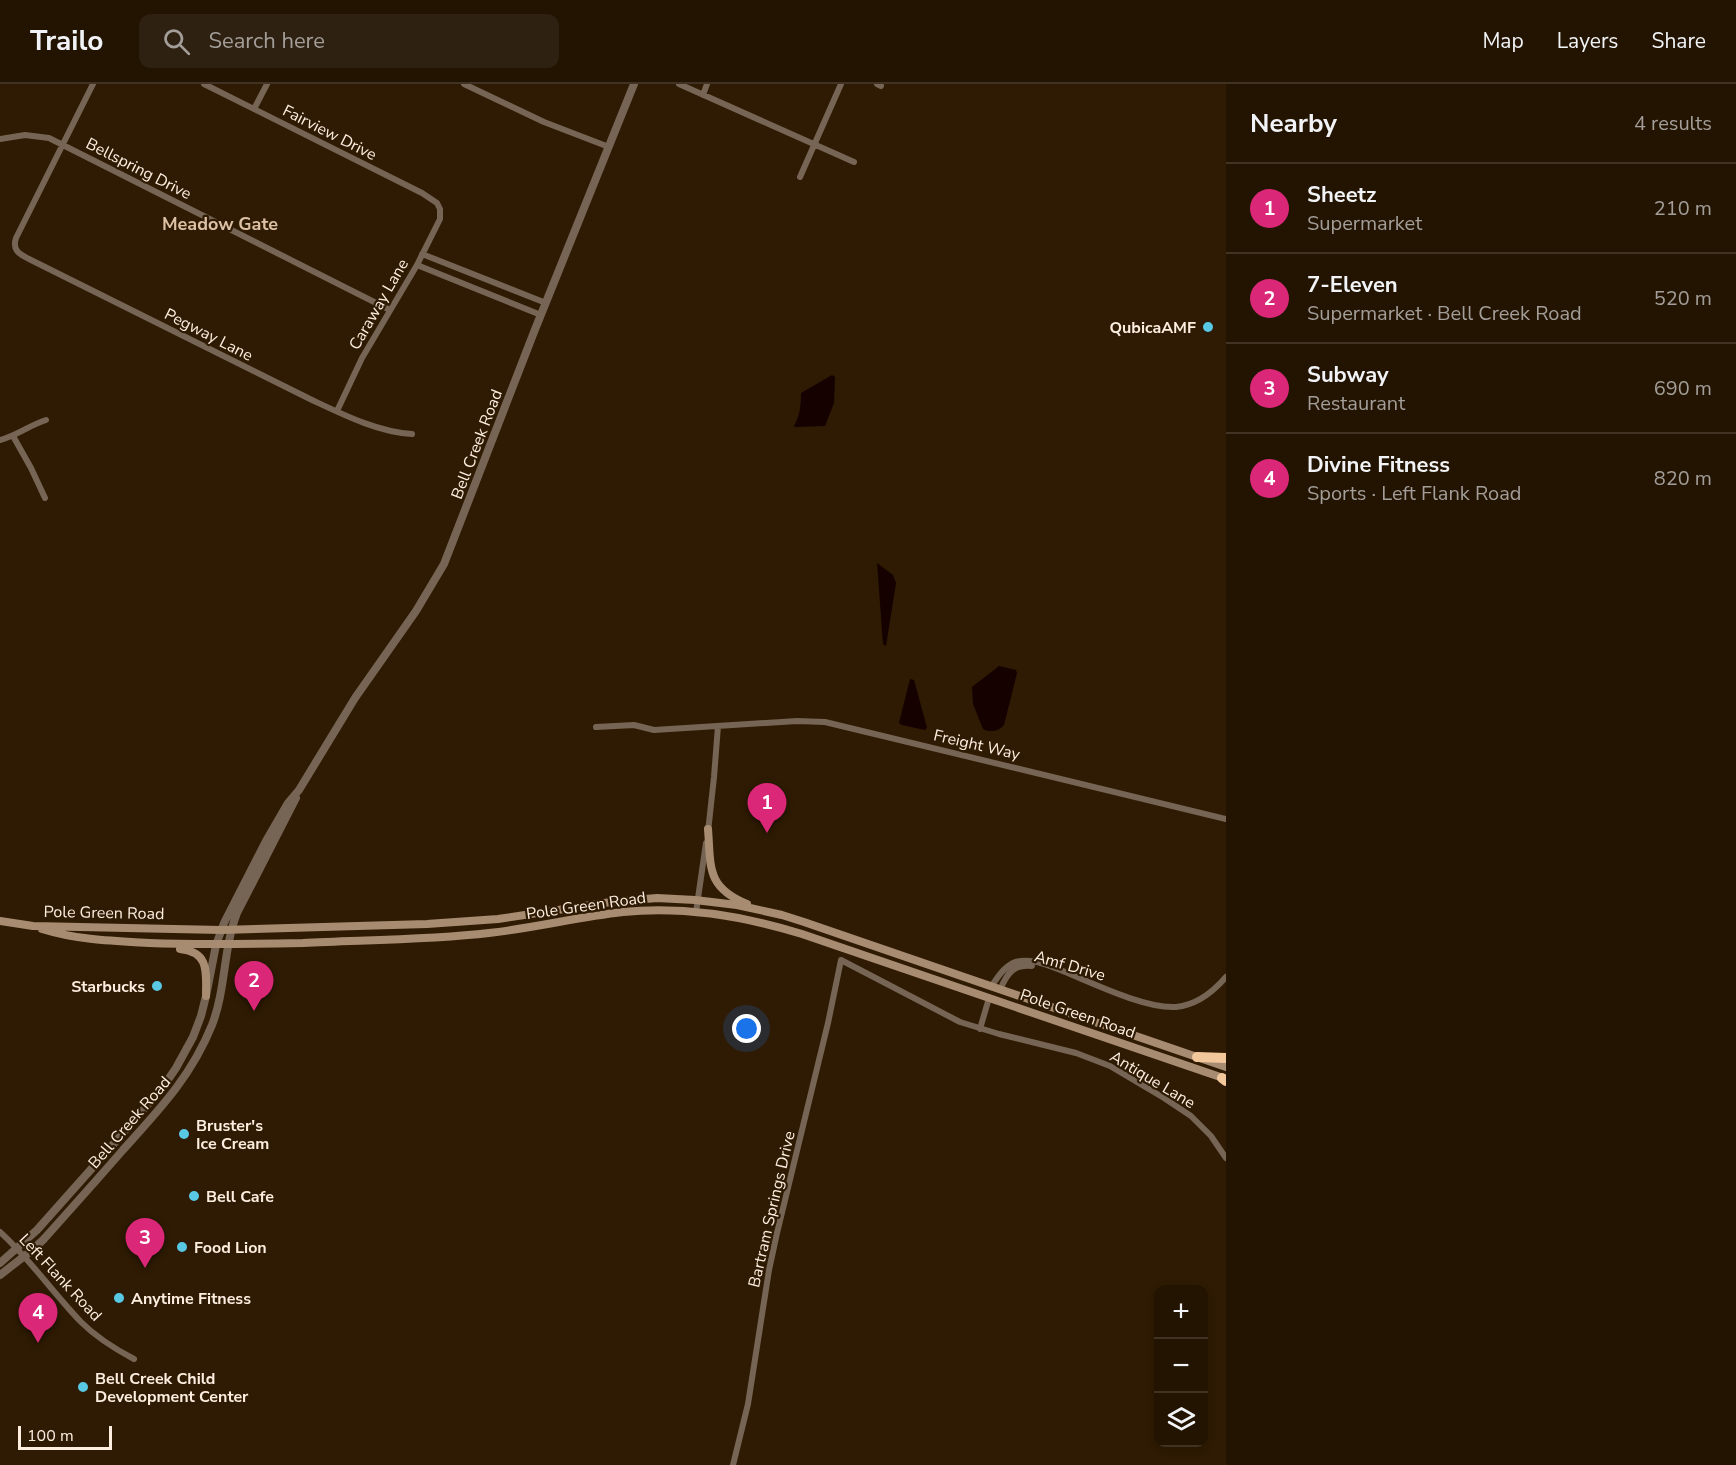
<!DOCTYPE html>
<html lang="en">
<head>
<meta charset="utf-8">
<style>
	body { margin:0; font-family:"Nunito Sans",sans-serif; background:#2f2111; color:#f1f3f6 }
	.controls { position:absolute; right:18px; bottom:18px; display:grid; overflow:hidden; border-radius:12px; box-shadow:0 3px 9px #0003 }
	.controls button { width:54px; height:54px; display:grid; place-items:center; padding:0; border:0; border-bottom:2px solid #403324; background:#231402; color:#f1f3f6; font:30px sans-serif }
	.scale { position:absolute; left:18px; bottom:15px; width:94px; box-sizing:border-box; padding-left:6px; border:3px solid #fdeee0; border-top:0; font-size:16px; line-height:21px; white-space:nowrap; color:#fdeee0; -webkit-text-stroke:4px #2f1b03; paint-order:stroke }
	.you { position:absolute; left:747px; top:945px; width:21px; height:21px; margin:-15px; border:4px solid #fff; border-radius:50%; background:#1a73e8; box-shadow:0 0 0 9px #1a73e833 }
	.badge { display:grid; place-items:center; width:39px; height:39px; border-radius:50%; background:#db2777; color:#fff; font-size:20px; font-weight:700 }
	.pin { position:absolute; translate:-50% -50px; filter:drop-shadow(0 2px 3px #0008) }
	.pin::after { content:''; position:absolute; top:32px; width:21px; height:18px; background:inherit; clip-path:polygon(0 0,100% 0,50% 100%) }
	.list { margin:0; padding:0; list-style:none }
	h2 { display:flex; justify-content:space-between; align-items:center; height:78px; margin:0; padding:0 24px; font-size:26px }
	h2 small { font-size:20px; font-weight:400; color:#a39e99 }
	.list li { display:grid; grid-template-columns:39px 1fr auto; gap:18px; align-items:center; box-sizing:border-box; height:90px; padding:0 24px; border-top:2px solid #403324 }
	.list b { display:block; font-size:22px; white-space:nowrap }
	.list p { margin:0; font-size:20px; white-space:nowrap; color:#a39e99 }
	.list em { font-size:20px; font-style:normal; color:#a39e99 }
	.icon { flex:none; width:33px; height:33px; fill:none; stroke:currentColor; stroke-width:2; stroke-linecap:round; stroke-linejoin:round }
	.map { position:relative; flex:none; width:1226px; height:1381px; overflow:hidden }
	header { display:flex; align-items:center; gap:36px; box-sizing:border-box; height:84px; padding:0 30px; background:#231402; border-bottom:2px solid #403324 }
	header strong { font-size:28px }
	nav { display:flex; gap:33px; margin-inline-start:auto; font-size:21px }
	.search { width:420px; height:54px; background:#2f2111; display:flex; align-items:center; gap:15px; box-sizing:border-box; padding:0 21px; border-radius:12px; color:#a39e99; font-size:22px }
	main { display:flex }
	aside { flex:1; background:#231402 }
	.map>svg:first-child { display:block }
	.water { fill:#140100 }
	.lines { fill:none; stroke-linecap:round; stroke-linejoin:round }
	.minor { stroke:#766554; stroke-width:6 }
	.tertiary { stroke:#766554; stroke-width:8 }
	.secondary { stroke:#a88c71; stroke-width:8 }
	.motorway { stroke:#f2c79c; stroke-width:10 }
	.poi-dot { fill:#58c8e4; stroke:#2f1b03; stroke-width:2 }
	.labels { text-anchor:middle; stroke-width:4.5; stroke-linejoin:round; paint-order:stroke }
	.street-label { font-size:16px; fill:#fdeee0; stroke:#2f1b03 }
	.poi-label { font-size:16px; font-weight:bold; fill:#fdeee0; stroke:#2f1b03; text-anchor:start }
	.neighbourhood-label { font-size:18px; font-weight:bold; fill:#ddc1a5; stroke:#2f1b03 }
</style>
</head>
<body>
<header>
<strong>Trailo</strong>
<div class="search"><svg class="icon" aria-label="search" viewBox="0 0 24 24"><circle cx="10" cy="10" r="6"/><path d="M15 15l6 6"/></svg>Search here</div>
<nav><a>Map</a><a>Layers</a><a>Share</a></nav>
</header>
<main>
<div class="map">
<svg width="1226" height="1381" viewBox="0 0 1226 1381">
	<rect width="100%" height="100%" fill="#2f1b03"/>
	<path class="water" d="M832,291L835,293L834,319L825,342L795,343L794,342C800,331 801,321 801,309Z
		M877,479L893,491L896,499L886,562L883,560Z
		M999,582L1016,586L1017,589L1004,641C999,647 990,649 983,645L973,620L972,603Z
		M910,595L914,596L926,640L927,644L925,646L902,641L899,639Z"/>
	<g class="lines">
		<path class="minor" d="M93,0L16,154C12,166 19,170 29,175L310,315C342,330 377,348 412,350
			M204,0L422,109L437,119L440,125V135L417,181L362,274L337,327
			M464,0L544,38L609,63
			M679,0L854,78
			M877,0L881,2
			M703,11L707,0
			M254,25L267,0
			M0,55L25,51L49,54L390,226
			M800,93L841,0
			M422,170L546,219
			M417,181L541,231
			M13,352L31,384L45,414
			M0,356C16,352 30,341 46,336
			M596,643L634,641L654,646L797,637L825,638L1226,735
			M708,748L714,693L718,642
			M696,828L706,759
			M991,903C997,894 1003,884 1013,879C1027,873 1045,880 1058,885C1088,897 1144,925 1176,923C1197,921 1213,908 1226,893
			M1000,906C1007,889 1014,880 1032,882
			M980,945L989,914
			M0,1148C30,1175 53,1209 81,1238C96,1253 115,1265 134,1275
			M733,1381L748,1320L769,1186L777,1149L828,939L841,876L960,938L999,950L1076,969L1110,982L1164,1014L1191,1032L1211,1052L1226,1074"/>
		<path class="tertiary" d="M0,1179L37,1146L110,1064L163,1003L176,984L193,953L201,932L206,912L216,861L224,839L266,757L288,719L299,706L355,614L416,527L444,480L534,248L634,0
			M0,1191L31,1167L43,1156C69,1127 96,1097 122,1067C159,1026 191,993 212,941C226,905 223,865 237,829L296,714"/>
		<path class="secondary" d="M708,745C711,783 706,803 747,820
			M0,837L33,842L221,846L427,840L498,835L611,818L657,814L695,816L737,821L782,831L804,838L1226,983
			M42,845C77,856 113,857 149,859C201,861 252,860 303,859C365,856 428,856 489,849C534,844 578,833 623,828C684,822 744,832 802,850L1226,995
			M180,865C210,868 206,889 206,912"/>
		<path class="motorway" d="M1197,973L1226,974
			M1222,994L1226,997"/>
	</g>
	<g class="poi-dot">
		<circle cx="1208" cy="243" r="6"/>
		<circle cx="157" cy="902" r="6"/>
		<circle cx="184" cy="1050" r="6"/>
		<circle cx="194" cy="1112" r="6"/>
		<circle cx="182" cy="1163" r="6"/>
		<circle cx="119" cy="1214" r="6"/>
		<circle cx="83" cy="1303" r="6"/>
	</g>
	<g class="labels">
		<g class="street-label">
			<text transform="translate(330 48) rotate(27)" y="6">Fairview Drive</text>
			<text transform="translate(139 84) rotate(27)" y="6">Bellspring Drive</text>
			<text transform="translate(378 220) rotate(-60)" y="6">Caraway Lane</text>
			<text transform="translate(209 250) rotate(27)" y="6">Pegway Lane</text>
			<text transform="translate(476 360) rotate(-69)" y="6">Bell Creek Road</text>
			<text transform="translate(977 660) rotate(13)" y="6">Freight Way</text>
			<text transform="translate(586 821) rotate(-8)" y="6">Pole Green Road</text>
			<text transform="translate(104 828) rotate(1)" y="6">Pole Green Road</text>
			<text transform="translate(1070 881) rotate(16)" y="6">Amf Drive</text>
			<text transform="translate(1078 929) rotate(19)" y="6">Pole Green Road</text>
			<text transform="translate(1153 995) rotate(31)" y="6">Antique Lane</text>
			<text transform="translate(129 1038) rotate(-49)" y="6">Bell Creek Road</text>
			<text transform="translate(771 1125) rotate(-77)" y="6">Bartram Springs Drive</text>
			<text transform="translate(61 1193) rotate(47)" y="6">Left Flank Road</text>
		</g>
		<g class="poi-label">
			<text x="1196" y="249" text-anchor="end">QubicaAMF</text>
			<text x="145" y="908" text-anchor="end">Starbucks</text>
			<text x="196" y="1047">Bruster's<tspan x="196" dy="18">Ice Cream</tspan></text>
			<text x="206" y="1118">Bell Cafe</text>
			<text x="194" y="1169">Food Lion</text>
			<text x="131" y="1220">Anytime Fitness</text>
			<text x="95" y="1300">Bell Creek Child<tspan x="95" dy="18">Development Center</tspan></text>
		</g>
		<g class="neighbourhood-label">
			<text x="220" y="146">Meadow Gate</text>
		</g>
	</g>
</svg>
<div class="controls">
<button>+</button>
<button>−</button>
<button><svg class="icon" aria-label="layers" viewBox="0 0 24 24"><path d="M12 4l9 5-9 5-9-5zM3 14l9 5 9-5"/></svg></button>
</div>
<div class="scale">100 m</div>
<div class="you"></div>
<div class="pin badge" style="left:767px;top:749px">1</div>
<div class="pin badge" style="left:254px;top:927px">2</div>
<div class="pin badge" style="left:145px;top:1184px">3</div>
<div class="pin badge" style="left:38px;top:1259px">4</div>
</div>
<aside>
<h2>Nearby<small>4 results</small></h2>
<ul class="list">
<li><span class="badge">1</span><div><b>Sheetz</b><p>Supermarket</p></div><em>210 m</em></li>
<li><span class="badge">2</span><div><b>7-Eleven</b><p>Supermarket · Bell Creek Road</p></div><em>520 m</em></li>
<li><span class="badge">3</span><div><b>Subway</b><p>Restaurant</p></div><em>690 m</em></li>
<li><span class="badge">4</span><div><b>Divine Fitness</b><p>Sports · Left Flank Road</p></div><em>820 m</em></li>
</ul>
</aside>
</main>
</body>
</html>
